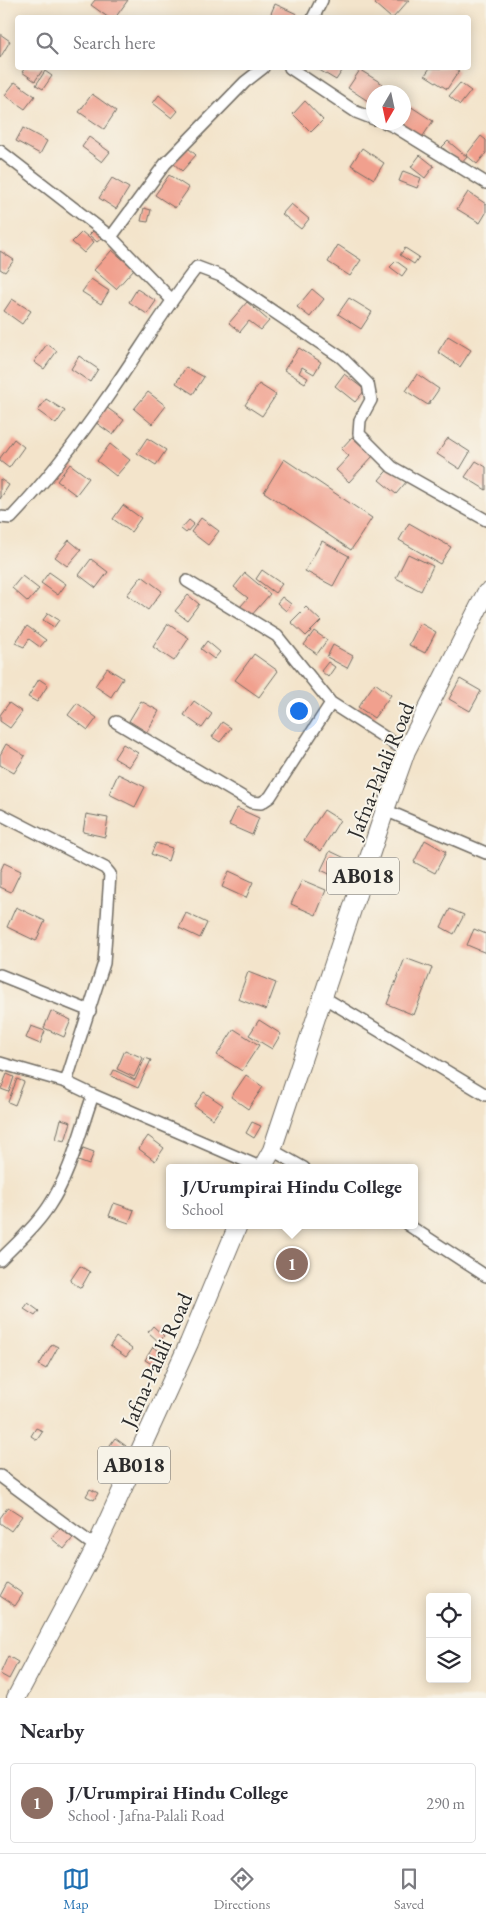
<!DOCTYPE html>
<html lang="en">
<head>
<meta charset="utf-8">
<style>
	body { margin:0; font-family:"EB Garamond",serif; background:#f2f2f3; color:#2b2b33 }
	.controls { position:absolute; right:15px; bottom:15px; display:grid; overflow:hidden; border-radius:5px; box-shadow:0 2px 12px #0003 }
	.controls button { width:45px; height:45px; display:grid; place-items:center; padding:0; border:0; border-bottom:1px solid #e1e1e2; background:#fff; color:#2b2b33; font:25px sans-serif }
	.compass { position:absolute; left:366px; top:85px; width:45px; height:45px; border-radius:50%; background:#fff; box-shadow:0 2px 12px #0003; rotate:189deg }
	.you { position:absolute; left:298px; top:710px; width:18px; height:18px; margin:-12px; border:4px solid #fff; border-radius:50%; background:#1a73e8; box-shadow:0 0 0 8px #1a73e833 }
	.badge { display:grid; place-items:center; width:32px; height:32px; border-radius:50%; background:#1f6fb2; color:#fff; font-size:16px; font-weight:700 }
	.pin { position:absolute; translate:-50% -50%; border:2px solid #fff; box-shadow:0 1px 5px #0006 }
	.popup { position:absolute; left:166px; top:1164px; width:252px; height:65px; box-sizing:border-box; display:grid; place-content:center; border-radius:5px; background:#fff; filter:drop-shadow(0 1px 4px #0005); font-size:16px; white-space:nowrap; color:#7c7c81 }
	.popup b { font-size:19px; color:#2b2b33 }
	.popup::after { content:''; position:absolute; left:50%; top:100%; margin-left:-10px; border:10px solid transparent; border-top-color:#fff }
	.list { margin:0; padding:0; list-style:none }
	h2 { display:flex; justify-content:space-between; align-items:center; height:65px; margin:0; padding:0 20px; font-size:21px }
	h2 small { font-size:16px; font-weight:400; color:#7c7c81 }
	.list li { display:grid; grid-template-columns:32px 1fr auto; gap:15px; align-items:center; box-sizing:border-box; height:80px; margin:0 10px 10px; padding:0 10px; border:1px solid #e1e1e2; border-radius:5px }
	.list b { display:block; font-size:19px; white-space:nowrap }
	.list p { margin:0; font-size:16px; white-space:nowrap; color:#7c7c81 }
	.list em { font-size:16px; font-style:normal; color:#7c7c81 }
	.icon { flex:none; width:28px; height:28px; fill:none; stroke:currentColor; stroke-width:2; stroke-linecap:round; stroke-linejoin:round }
	.map { position:relative; flex:none; width:486px; height:1698px; overflow:hidden }
	.search { position:absolute; background:#fff; box-shadow:0 2px 12px #0003; left:15px; right:15px; top:15px; height:55px; display:flex; align-items:center; gap:12px; box-sizing:border-box; padding:0 18px; border-radius:5px; color:#7c7c81; font-size:19px }
	.sheet { height:155px; background:#fff }
	nav { display:flex; justify-content:space-around; align-items:center; box-sizing:border-box; height:70px; border-top:1px solid #e1e1e2; background:#fff; font-size:14px; color:#7c7c81 }
	nav a { display:grid; justify-items:center; gap:2px }
	nav .on { color:#1f6fb2 }
	.map>svg:first-child { display:block }
	.building { fill:#f1a08e }
	.lines { fill:none; stroke-linecap:round; stroke-linejoin:round }
	.minor-casing { stroke:#716c63; stroke-width:14 }
	.primary-casing { stroke:#716c63; stroke-width:20 }
	.minor { stroke:#fff; stroke-width:11 }
	.primary { stroke:#fff; stroke-width:18 }
	.labels { text-anchor:middle; stroke-width:4; stroke-linejoin:round; paint-order:stroke }
	.shield { fill:#f7f3e8; stroke:#686764; stroke-width:1 }
	.shield-label { font-size:21px; font-weight:bold; fill:#2b2b2b }
	.street-label { font-size:22px; fill:#2b2b2b; stroke:#f7f3e8 }
</style>
</head>
<body>
<div class="map">
<svg width="486" height="1698" viewBox="0 0 486 1698">
	<rect width="100%" height="100%" fill="#f7f3e8"/>
	<filter id="ink" filterUnits="userSpaceOnUse"><feTurbulence type="fractalNoise" baseFrequency=".02" numOctaves="2"/><feDisplacementMap in="SourceGraphic" scale="10" xChannelSelector="R" yChannelSelector="G"/><feConvolveMatrix kernelMatrix="1 2 1 2 8 2 1 2 1" color-interpolation-filters="sRGB"/></filter>
	<filter id="wash" filterUnits="userSpaceOnUse"><feTurbulence type="fractalNoise" baseFrequency=".0096" numOctaves="4" result="noise"/><feDisplacementMap in="SourceGraphic" scale="20" xChannelSelector="R" yChannelSelector="G"/><feGaussianBlur stdDeviation="1.12" result="paint"/><feColorMatrix in="noise" values="0 0 0 0 0 0 0 0 0 0 0 0 0 0 0 0 0 1.4 0 .05"/><feComposite in="paint" operator="in"/></filter>
	<g filter="url(#wash)">
		<rect width="100%" height="100%" fill="#f3e4cb"/>
		<g id="blocks">
			<path class="building" d="M95,0H128L115,18H109L91,5Z
				M379,0H409L393,18H391L375,4Z
				M275,4L297,14L296,18H269Z
				M0,34L10,41L0,58Z
				M25,68H44L35,81L22,72Z
				M316,68H344L336,80Z
				M430,68H455L459,71L447,89L425,75Z
				M360,70L383,84L378,92H374V99L371,103L348,88Z
				M45,71L52,76L43,89L36,85Z
				M15,82L35,96L25,109L5,95Z
				M460,83L471,91L460,105L449,96Z
				M92,94L116,111L104,129L79,112Z
				M159,95L178,111L172,118L153,103Z
				M305,101L323,120L311,132L293,114Z
				M410,106L433,121L421,139L398,125L399,122H404V116Z
				M23,128L47,141L40,154L16,141Z
				M481,136L486,140V153L477,164L466,155Z
				M89,137L110,152L102,162L82,147Z
				M448,141L467,157L461,164L442,147Z
				M187,147L196,155L182,171L173,163Z
				M362,148L384,163L374,179L351,165Z
				M420,155L434,166L425,178L411,167Z
				M403,171L421,178L417,188L399,181Z
				M169,175L189,188L175,208L155,195Z
				M112,178L129,188L116,209L99,198Z
				M468,192L486,204V213L480,223L457,209Z
				M291,204L309,219L301,229L282,214Z
				M144,208L151,210L148,222L141,221Z
				M94,230L102,238L97,242L89,235Z
				M82,232L94,242L84,253L72,242Z
				M338,245L361,260L350,276L328,262Z
				M405,248L419,257L414,264L400,255Z
				M112,250L134,269L116,289L94,270Z
				M0,251L14,260L5,272L0,269Z
				M396,261L407,269L402,276L390,267Z
				M91,279L109,291L101,304L82,292Z
				M137,289L156,301L147,314L129,302Z
				M312,289L324,299L310,317L297,307Z
				M349,298L372,312L361,329L338,314Z
				M12,299L31,311L22,324L4,311Z
				M247,302L269,321L261,330L249,321L240,332L229,323Z
				M448,336L471,350L460,367L438,352Z
				M47,344L57,351L44,369L34,362Z
				M299,348L321,362L314,374L302,367L299,373L308,378L305,383L284,370Z
				M79,356L98,369L90,382L71,369Z
				M186,367L204,377L193,394L176,383Z
				M344,374L365,390L355,402L335,386Z
				M417,374L439,389L428,405L406,391Z
				M259,384L276,395L262,416L245,405Z
				M148,392L166,406L152,424L134,409Z
				M46,399L65,411L56,424L38,411Z
				M106,407L124,420L113,435L95,422Z
				M352,437L373,456L349,482L336,470L349,456L341,449Z
				M147,438L166,450L156,465L137,453Z
				M448,438L470,452L460,469L437,454Z
				M14,439L24,447L9,468L0,461V458Z
				M110,444L130,460L116,476L97,461Z
				M284,459L372,518L351,550L264,492Z
				M476,461L486,467V490L465,477Z
				M70,464L89,478L76,495L57,481Z
				M390,467L407,481L396,494L379,480Z
				M0,479L9,485L0,499Z
				M123,505L141,518L131,532L113,519Z
				M201,518L219,531L208,545L191,532Z
				M189,520L194,524L186,533L181,529Z
				M409,523L451,547L440,564L399,540Z
				M69,540L81,550L67,566L55,557Z
				M322,541L349,556L333,586L305,571Z
				M408,554L433,566L421,591L396,578Z
				M91,559L108,572L96,588L79,575Z
				M262,570L282,584L275,593L256,579Z
				M49,572L66,584L58,595L41,583Z
				M245,573L270,594L251,616L240,607L248,598L234,587Z
				M22,576L39,589L28,602L12,588Z
				M142,576L162,591L148,610L127,595Z
				M188,595L199,604L187,620L175,611Z
				M282,597L291,604L286,611L277,603Z
				M306,607L321,621L306,636L291,622Z
				M48,613L59,620L54,627L43,620Z
				M420,623L436,632L425,653L409,645Z
				M168,624L189,638L174,661L153,647Z
				M27,626L46,640L40,647L29,639L24,647L15,643Z
				M314,631L327,640L317,654L304,645Z
				M207,641L220,652L214,659L201,649Z
				M333,645L353,656L347,668L327,657Z
				M254,654L278,671L259,697L235,680Z
				M328,662L335,667L328,677L321,671Z
				M107,668L123,678L111,697L95,686Z
				M39,679L48,685L37,702L28,697Z
				M460,679L481,691L470,711L449,699Z
				M375,683L391,695L374,718L358,707Z
				M141,701L159,711L147,732L129,721Z
				M194,701L212,714L202,728L184,715Z
				M9,703L22,712L10,728L0,721V715Z
				M77,703L97,718L88,730L68,715Z
				M222,722L231,728L220,742L212,737Z
				M6,744L25,756L14,773L0,765V755Z
				M123,744L138,753L129,767L114,758Z
				M118,774L145,787L135,807L109,794Z
				M237,808L259,818L252,835L229,825Z
				M324,810L340,820L321,851L304,840Z
				M86,814L108,818L105,837L83,832Z
				M425,840L446,852L435,873L414,862Z
				M156,843L172,848L168,861L151,854Z
				M330,851L349,860L340,879L321,870Z
				M4,863L21,871L11,892L0,887V872Z
				M229,871L253,882L246,898L222,887Z
				M302,880L326,890L316,915L291,904Z
				M16,907L45,921L36,941L7,927Z
				M450,909L464,915L454,934L441,927Z
				M186,913L207,923L200,938L179,928Z
				M474,929L486,934V953L467,945Z
				M405,958L432,968L414,1015L387,1004Z
				M248,972L276,983L266,1010L238,999Z
				M51,1011L71,1020L64,1037L44,1028Z
				M259,1020L281,1034L272,1049L249,1035Z
				M31,1026L45,1031L40,1044L26,1038Z
				M234,1029L259,1045L242,1071L217,1055Z
				M125,1050L143,1058L134,1077L117,1069Z
				M145,1058L151,1060L138,1088L111,1076L114,1070L135,1080Z
				M7,1074L14,1077L9,1092L1,1089Z
				M246,1075L263,1087L248,1109L231,1097Z
				M17,1079L24,1082L15,1105L8,1102Z
				M204,1092L223,1105L213,1119L194,1106Z
				M61,1119L71,1122L65,1141L56,1139Z
				M252,1122L261,1126L254,1138L246,1133Z
				M148,1136L164,1148L155,1161L139,1149Z
				M83,1148L94,1152L89,1165L78,1161Z
				M114,1203L134,1210L129,1223L109,1216Z
				M80,1266L90,1272L81,1288L70,1281Z
				M28,1303L39,1311L35,1316L24,1309Z
				M153,1326L164,1336L159,1342L148,1332Z
				M116,1337L132,1349L126,1357L110,1346Z
				M52,1344L58,1347L46,1369L39,1365Z
				M153,1347L168,1356L160,1369L145,1360Z
				M36,1428L43,1431L37,1440L31,1436Z
				M115,1438L126,1446L119,1456L108,1448Z
				M90,1489L98,1493L94,1500L86,1496Z
				M8,1507L22,1516L11,1531L0,1523V1518Z
				M61,1527L73,1538L64,1549L51,1538Z
				M7,1583L23,1594L15,1606L0,1596Z
				M8,1656L18,1662L9,1679L0,1674Z"/>
		</g>
	</g>
	<g filter="url(#ink)">
		<use href="#blocks" fill-opacity="0" stroke="#716c63" stroke-width="1"/>
		<g class="lines">
			<defs>
				<path id="minor" d="M313,18L322,0
					M290,68L356,112L374,119
					M384,122L397,128L486,183
					M0,151L111,237L171,299
					M111,237L165,164L245,82L263,68
					M0,517L11,518C46,481 77,441 106,399C137,355 164,309 197,267L221,276L342,358L368,384L371,400L360,420L359,434L392,467L486,520
					M187,581L277,636L331,703L406,751
					M116,722L251,802L261,803L270,797L331,703
					M385,810L486,853
					M0,814L105,868L110,874L104,963L66,1082
					M0,975L90,1011
					M323,997L486,1095
					M0,1063L66,1082L93,1095
					M272,1150L304,1168
					M408,1225L486,1276
					M0,1260C17,1243 36,1226 49,1206C71,1173 80,1131 93,1095L262,1168
					M0,1476L96,1547"/>
				<path id="primary" d="M262,1168L272,1150L385,810L406,751L486,593
					M16,1698L96,1547L189,1343L238,1225"/>
			</defs>
			<use href="#minor" class="minor-casing"/>
			<use href="#primary" class="primary-casing"/>
			<use href="#minor" class="minor"/>
			<use href="#primary" class="primary"/>
		</g>
	</g>
	<g class="labels">
		<g class="shield">
			<rect x="327" y="857.5" width="72" height="37" rx="4"/>
			<rect x="98" y="1446.5" width="72" height="37" rx="4"/>
		</g>
		<g class="shield-label">
			<text x="363" y="883">AB018</text>
			<text x="134" y="1472">AB018</text>
		</g>
		<g class="street-label">
			<text transform="translate(380 770) rotate(-68)" y="8">Jafna-Palali Road</text>
			<text transform="translate(156 1360) rotate(-66)" y="8">Jafna-Palali Road</text>
		</g>
	</g>
</svg>
<div class="controls">
<button><svg class="icon" aria-label="locate" viewBox="0 0 24 24"><circle cx="12" cy="12" r="6"/><path d="M12 2v4M12 18v4M2 12h4M18 12h4"/></svg></button>
<button><svg class="icon" aria-label="layers" viewBox="0 0 24 24"><path d="M12 4l9 5-9 5-9-5zM3 14l9 5 9-5"/></svg></button>
</div>
<svg class="compass" viewBox="-18 -18 36 36"><path d="M0-13l5 13h-10z" fill="#e53935"/><path d="M0 13l5-13h-10z" fill="#7c7c81"/></svg>
<div class="you"></div>
<div class="pin badge" style="left:292px;top:1264px;background:#8d6e63">1</div>
<div class="popup"><b>J/Urumpirai Hindu College</b>School</div>
<div class="search"><svg class="icon" aria-label="search" viewBox="0 0 24 24"><circle cx="10" cy="10" r="6"/><path d="M15 15l6 6"/></svg>Search here</div>
</div>
<section class="sheet">
<h2>Nearby<small></small></h2>
<ul class="list">
<li><span class="badge" style="background:#8d6e63">1</span><div><b>J/Urumpirai Hindu College</b><p>School · Jafna-Palali Road</p></div><em>290 m</em></li>
</ul>
</section>
<nav>
<a class="on"><svg class="icon" aria-label="map" viewBox="0 0 24 24"><path d="M3 6l6-2 6 2 6-2v14l-6 2-6-2-6 2zM9 4v14M15 6v14"/></svg>Map</a>
<a><svg class="icon" aria-label="directions" viewBox="0 0 24 24"><path d="M12 3l9 9-9 9-9-9zM9 14v-3h6M13 9l2 2-2 2"/></svg>Directions</a>
<a><svg class="icon" aria-label="saved" viewBox="0 0 24 24"><path d="M7 4h10v16l-5-4-5 4z"/></svg>Saved</a>
</nav>
</body>
</html>
